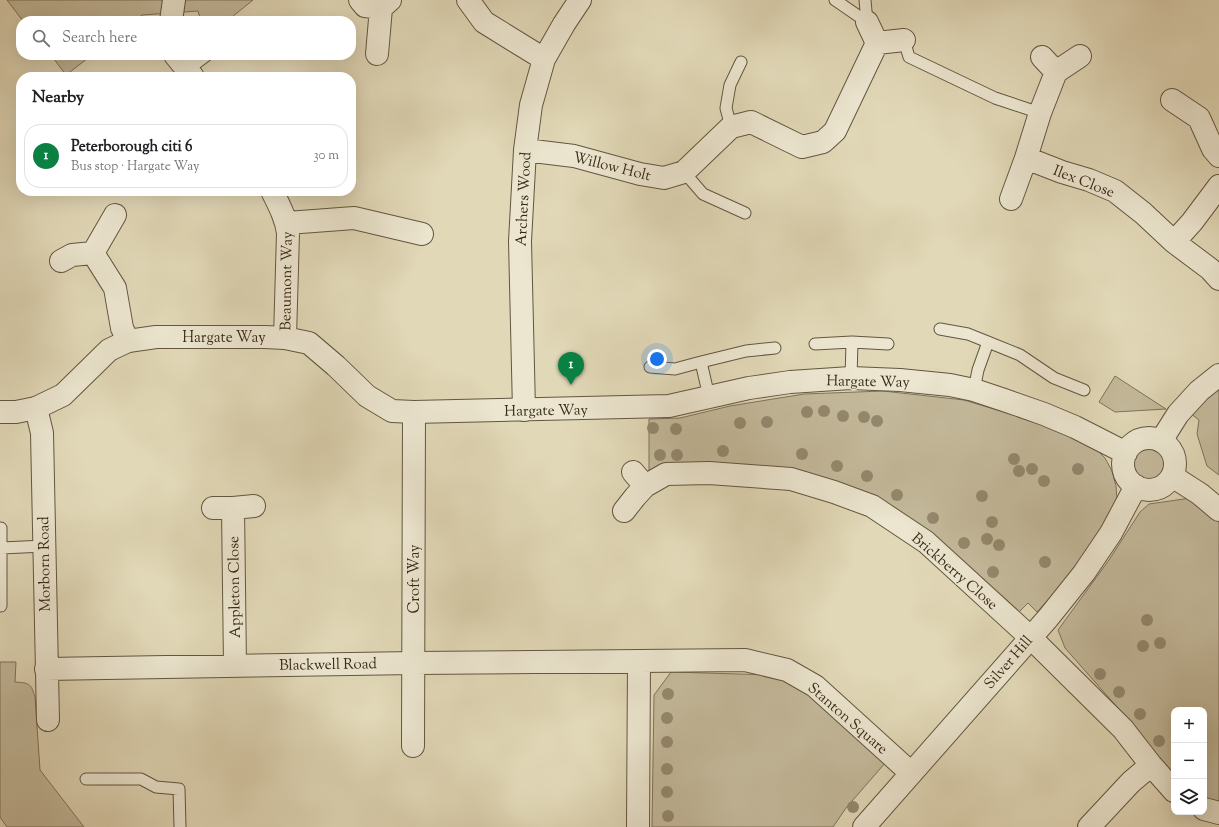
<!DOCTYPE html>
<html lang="en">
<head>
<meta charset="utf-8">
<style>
	body { margin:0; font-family:"Sorts Mill Goudy",serif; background:#f2f2f2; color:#202124 }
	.controls { position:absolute; right:12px; bottom:12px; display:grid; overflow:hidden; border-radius:8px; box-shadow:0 4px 16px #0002 }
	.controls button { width:36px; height:36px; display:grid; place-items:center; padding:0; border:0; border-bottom:1px solid #e0e0e0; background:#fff; color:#202124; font:20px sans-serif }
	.you { position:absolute; left:657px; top:359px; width:14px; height:14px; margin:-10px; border:3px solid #fff; border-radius:50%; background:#1a73e8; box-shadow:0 0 0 6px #1a73e833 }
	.badge { display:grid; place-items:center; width:26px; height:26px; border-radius:50%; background:#0b8043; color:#fff; font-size:13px; font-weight:700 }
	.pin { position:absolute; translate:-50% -33px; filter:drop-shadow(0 1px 2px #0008) }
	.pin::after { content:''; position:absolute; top:21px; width:14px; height:12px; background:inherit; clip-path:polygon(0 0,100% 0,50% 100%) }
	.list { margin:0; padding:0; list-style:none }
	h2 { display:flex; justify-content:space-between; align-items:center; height:52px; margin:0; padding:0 16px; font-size:17px }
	h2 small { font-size:13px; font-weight:400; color:#757577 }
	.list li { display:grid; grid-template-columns:26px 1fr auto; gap:12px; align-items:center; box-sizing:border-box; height:64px; margin:0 8px 8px; padding:0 8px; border:1px solid #e0e0e0; border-radius:16px }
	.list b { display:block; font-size:15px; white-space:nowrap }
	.list p { margin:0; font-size:13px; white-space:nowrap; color:#757577 }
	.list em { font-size:13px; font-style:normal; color:#757577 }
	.icon { flex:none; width:22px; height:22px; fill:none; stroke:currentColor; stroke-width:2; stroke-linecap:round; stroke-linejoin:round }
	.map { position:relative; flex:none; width:1219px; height:827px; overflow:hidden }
	.search { position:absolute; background:#fff; box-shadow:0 4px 16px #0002; left:16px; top:16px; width:340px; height:44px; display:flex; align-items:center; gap:10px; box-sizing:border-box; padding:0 14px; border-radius:16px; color:#757577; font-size:15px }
	.panel { position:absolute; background:#fff; box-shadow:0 4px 16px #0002; left:16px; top:72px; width:340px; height:124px; border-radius:16px }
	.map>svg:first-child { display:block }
	.green { fill:#c4ba9c; stroke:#7e725a }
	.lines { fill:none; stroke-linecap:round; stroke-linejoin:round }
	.service-casing { stroke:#635640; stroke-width:13 }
	.minor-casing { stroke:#635640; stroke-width:24 }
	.tertiary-casing { stroke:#635640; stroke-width:24 }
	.service { stroke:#ece6d0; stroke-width:11 }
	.minor { stroke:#ece6d0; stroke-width:22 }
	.tertiary { stroke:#ece6d0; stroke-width:22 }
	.tree { fill:#94886e }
	.labels { text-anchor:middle; stroke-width:3; stroke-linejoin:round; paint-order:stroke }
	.street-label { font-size:15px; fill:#392a19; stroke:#ece6d0 }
</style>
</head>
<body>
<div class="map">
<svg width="1219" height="827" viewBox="0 0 1219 827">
	<rect width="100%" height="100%" fill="#e1d8b7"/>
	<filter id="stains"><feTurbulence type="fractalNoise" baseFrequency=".005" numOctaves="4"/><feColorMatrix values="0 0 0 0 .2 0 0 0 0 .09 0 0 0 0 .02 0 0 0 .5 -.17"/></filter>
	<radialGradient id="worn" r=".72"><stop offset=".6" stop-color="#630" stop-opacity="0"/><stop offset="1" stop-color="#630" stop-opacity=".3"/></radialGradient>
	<path class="green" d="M7,0H253L227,21H201L198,11L142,15L135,21H23Z
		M51,55H92L66,75Z
		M1115,376L1166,409L1115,412L1099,402Z
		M1219,387V475L1207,466L1197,434L1199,420L1190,413Z
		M883,391L964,400L1037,422L1077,440L1099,452L1105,458L1112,471L1116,486L1117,500L1111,512L1074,571L1037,612L1028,603L1017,614L875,499L649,474V419L680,418L730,406L804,394Z
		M1133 465a16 16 0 1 1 32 0a16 16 0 1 1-32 0Z
		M1191,498L1219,517V803L1204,797V710H1174V776L1140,733L1065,648L1058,630L1109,560L1140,512L1149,504Z
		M0,662H16L15,682C29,683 31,683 35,697L40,770L84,827H7L0,817Z
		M671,672L772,675L800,688L886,762L846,808L833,827H652L654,695Z"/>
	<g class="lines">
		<defs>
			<path id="service" d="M835,0L867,22
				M865,0L867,22
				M904,40L909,57L995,98L1040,113
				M187,70L207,55
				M731,127L726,108L730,85L741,62
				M684,172L703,194L745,213
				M940,329L968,334L988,342L1020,355L1054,378L1084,390
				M815,344L852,342L888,344
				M701,362L709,397
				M650,367L675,369L701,362L746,351L775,348
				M851,378L852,342
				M974,390L978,370L988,342
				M0,528H1V606
				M2,548L44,546
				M86,779H141L156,787L179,789L180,827"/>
			<path id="minor" d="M360,0L365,6L381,8
				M468,0L484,22L544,59
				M171,21L174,0
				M867,22L877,43L904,40
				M377,54L381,8L390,0
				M175,55L193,77
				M1042,57L1056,72
				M1172,100L1199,118L1213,149L1219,156
				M525,150L574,156L640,174L664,178L684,172L731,127L751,122L802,147L823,142L835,131L877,43
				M1026,158L1062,172L1089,180L1115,191L1143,213L1174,242L1210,269L1219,279
				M272,191C279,205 286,218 288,233L285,338
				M1011,199L1026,158L1040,113L1056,72L1080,56
				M115,215L93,253L115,288L122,328L128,341
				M287,223L354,218L422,234
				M1174,242L1192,222L1219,186
				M61,261L72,255L93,253
				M36,408L42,433L48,720
				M524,410L520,241L525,150L531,105L544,59L564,24L580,0
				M1161,441L1178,414L1199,391L1219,375
				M633,472L645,486
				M213,508H233L254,506
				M233,508L235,666
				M624,511L635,497L645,486L666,474L709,473L791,479L834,492L872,506L926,542L1030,637L1123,729L1151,765L1174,791
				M46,669L414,663L745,660L787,670L815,686L911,773
				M413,746L414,412
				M1204,809L1219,813
				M638,827L639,661
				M1089,827L1131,782L1151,765"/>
			<path id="tertiary" d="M0,412H16L36,408L63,395L109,350L128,341L156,337H265L285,338L309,343L336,366L367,396L392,411L414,412L669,406L749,388L790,382L851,378L900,380L950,385L974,390L1004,400L1044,414L1075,427L1126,453
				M1123 464a26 26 0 1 1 52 0a26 26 0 1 1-52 0Z
				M1172,476L1200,494L1219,510
				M864,827L1048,618L1084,573L1111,533L1136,486"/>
		</defs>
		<use href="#service" class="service-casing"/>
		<use href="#minor" class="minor-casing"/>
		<use href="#tertiary" class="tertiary-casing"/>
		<use href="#service" class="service"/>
		<use href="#minor" class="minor"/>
		<use href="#tertiary" class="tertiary"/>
	</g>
	<g class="tree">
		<circle cx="824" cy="411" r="6"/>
		<circle cx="807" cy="412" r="6"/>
		<circle cx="843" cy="416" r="6"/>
		<circle cx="864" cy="417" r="6"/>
		<circle cx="877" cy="421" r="6"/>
		<circle cx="767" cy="422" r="6"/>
		<circle cx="740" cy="423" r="6"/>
		<circle cx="653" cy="428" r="6"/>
		<circle cx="676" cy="429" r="6"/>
		<circle cx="723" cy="451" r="6"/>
		<circle cx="802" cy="454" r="6"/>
		<circle cx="660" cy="455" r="6"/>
		<circle cx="677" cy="455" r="6"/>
		<circle cx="1014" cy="459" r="6"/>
		<circle cx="837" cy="466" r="6"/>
		<circle cx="1032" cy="469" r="6"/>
		<circle cx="1078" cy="469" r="6"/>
		<circle cx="1019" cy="471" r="6"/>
		<circle cx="867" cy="476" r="6"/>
		<circle cx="1044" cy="481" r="6"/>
		<circle cx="897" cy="495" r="6"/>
		<circle cx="982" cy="496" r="6"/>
		<circle cx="933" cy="518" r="6"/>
		<circle cx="992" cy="522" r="6"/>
		<circle cx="987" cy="539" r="6"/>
		<circle cx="964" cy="543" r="6"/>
		<circle cx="999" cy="545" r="6"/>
		<circle cx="1045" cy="562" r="6"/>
		<circle cx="993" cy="572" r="6"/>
		<circle cx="1147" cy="620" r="6"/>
		<circle cx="1160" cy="643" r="6"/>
		<circle cx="1143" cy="646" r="6"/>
		<circle cx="1100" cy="674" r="6"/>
		<circle cx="1119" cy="692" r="6"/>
		<circle cx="668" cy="694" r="6"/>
		<circle cx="1140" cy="714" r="6"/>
		<circle cx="667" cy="718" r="6"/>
		<circle cx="1159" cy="741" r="6"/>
		<circle cx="667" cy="742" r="6"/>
		<circle cx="667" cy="769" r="6"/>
		<circle cx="667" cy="792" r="6"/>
		<circle cx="853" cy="807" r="6"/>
		<circle cx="668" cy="816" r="6"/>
	</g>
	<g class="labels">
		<g class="street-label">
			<text transform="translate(612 166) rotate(14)" y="5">Willow Holt</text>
			<text transform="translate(1084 181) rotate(21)" y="5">Ilex Close</text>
			<text transform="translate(523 199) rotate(-87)" y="5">Archers Wood</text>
			<text transform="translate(286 281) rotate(-89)" y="5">Beaumont Way</text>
			<text x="224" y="342">Hargate Way</text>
			<text transform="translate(868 381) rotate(1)" y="5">Hargate Way</text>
			<text transform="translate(546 410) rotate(-1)" y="5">Hargate Way</text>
			<text transform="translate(44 564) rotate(-91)" y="5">Morborn Road</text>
			<text transform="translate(955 571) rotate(41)" y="5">Brickberry Close</text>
			<text transform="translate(414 579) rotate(-90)" y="5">Croft Way</text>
			<text transform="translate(234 587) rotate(-91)" y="5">Appleton Close</text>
			<text transform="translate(1008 662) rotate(-49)" y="5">Silver Hill</text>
			<text transform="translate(328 664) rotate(-1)" y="5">Blackwell Road</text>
			<text transform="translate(848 718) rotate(41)" y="5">Stanton Square</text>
		</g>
	</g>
	<rect width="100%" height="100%" filter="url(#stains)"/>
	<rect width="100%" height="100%" fill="url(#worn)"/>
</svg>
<div class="controls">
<button>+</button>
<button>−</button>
<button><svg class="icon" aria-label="layers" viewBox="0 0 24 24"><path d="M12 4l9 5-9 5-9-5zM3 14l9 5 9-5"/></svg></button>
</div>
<div class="you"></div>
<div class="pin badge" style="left:571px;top:385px">1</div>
<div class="search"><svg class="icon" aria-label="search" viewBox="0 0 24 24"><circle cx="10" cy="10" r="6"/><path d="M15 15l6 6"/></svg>Search here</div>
<section class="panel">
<h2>Nearby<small></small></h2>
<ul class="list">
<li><span class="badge">1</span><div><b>Peterborough citi 6</b><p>Bus stop · Hargate Way</p></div><em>30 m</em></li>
</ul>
</section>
</div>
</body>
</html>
